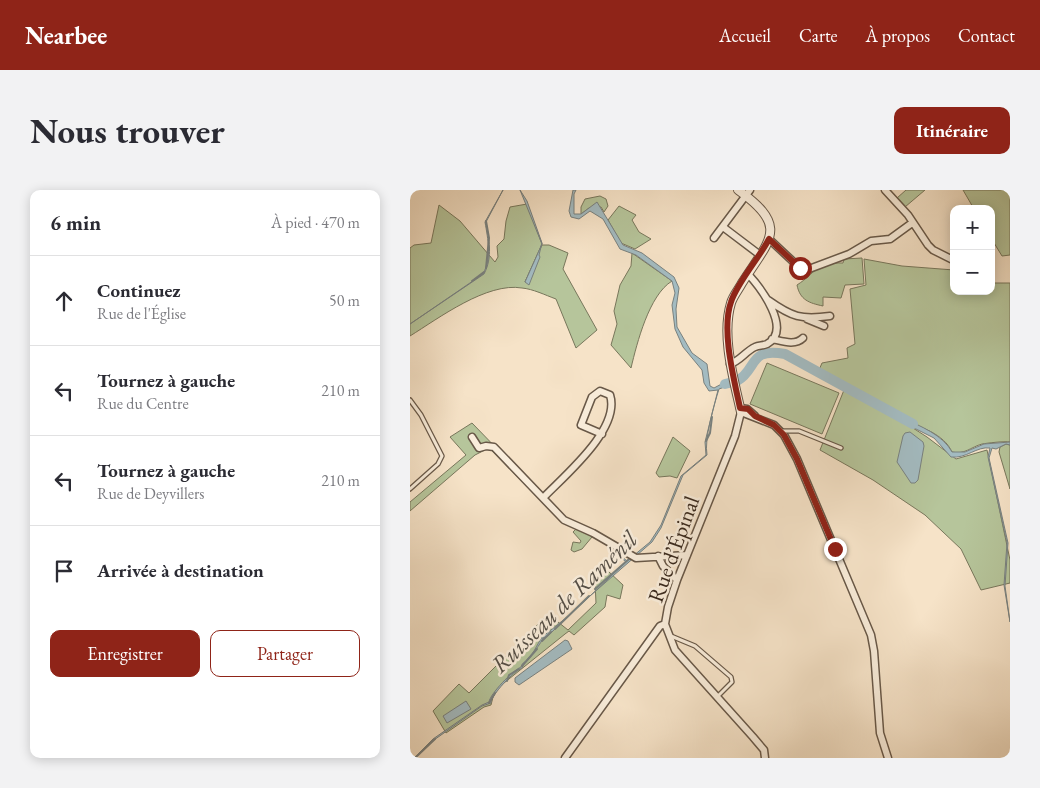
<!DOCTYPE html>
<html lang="fr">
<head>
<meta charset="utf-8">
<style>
	body { margin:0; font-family:"EB Garamond",serif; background:#f2f2f3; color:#2b2b33 }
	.controls { position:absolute; right:15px; top:15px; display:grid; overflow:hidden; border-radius:10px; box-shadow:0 2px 12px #0003 }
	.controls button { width:45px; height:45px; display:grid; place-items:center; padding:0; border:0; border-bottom:1px solid #e1e1e2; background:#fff; color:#2b2b33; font:25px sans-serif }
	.stop { position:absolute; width:15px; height:15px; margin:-11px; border:4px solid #8f2418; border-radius:50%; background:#fff }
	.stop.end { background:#8f2418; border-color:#fff; box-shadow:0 1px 5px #0008 }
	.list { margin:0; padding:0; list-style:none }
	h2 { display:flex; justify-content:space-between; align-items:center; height:65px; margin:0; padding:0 20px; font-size:21px }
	h2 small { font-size:16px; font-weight:400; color:#7c7c81 }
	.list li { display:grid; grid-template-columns:32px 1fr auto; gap:15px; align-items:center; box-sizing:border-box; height:90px; padding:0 20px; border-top:1px solid #e1e1e2 }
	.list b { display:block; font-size:19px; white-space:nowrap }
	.list p { margin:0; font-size:16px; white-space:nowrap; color:#7c7c81 }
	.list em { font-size:16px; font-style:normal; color:#7c7c81 }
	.actions { display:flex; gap:10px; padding:15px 20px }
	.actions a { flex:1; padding:11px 0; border:1px solid #8f2418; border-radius:10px; text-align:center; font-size:18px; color:#8f2418 }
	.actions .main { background:#8f2418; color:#fff }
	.icon { flex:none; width:28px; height:28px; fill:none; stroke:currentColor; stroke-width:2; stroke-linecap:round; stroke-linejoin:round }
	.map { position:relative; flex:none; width:600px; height:568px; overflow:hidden; border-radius:10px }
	header { display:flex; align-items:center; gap:30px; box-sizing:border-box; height:70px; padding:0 25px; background:#8f2418; color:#fff }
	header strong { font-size:24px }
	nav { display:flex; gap:28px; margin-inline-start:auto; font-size:18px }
	.intro { display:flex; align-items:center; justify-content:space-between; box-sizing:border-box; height:120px; padding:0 30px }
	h1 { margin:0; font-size:35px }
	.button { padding:12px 22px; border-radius:10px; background:#8f2418; color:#fff; font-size:18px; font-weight:700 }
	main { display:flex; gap:30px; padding:0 30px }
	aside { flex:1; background:#fff; border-radius:10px; box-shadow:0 2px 12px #0003 }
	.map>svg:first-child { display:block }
	.green { fill:#b6c59b; stroke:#78775c }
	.water { fill:#a3bbc1; stroke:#79817f }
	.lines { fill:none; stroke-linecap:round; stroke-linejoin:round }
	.stream { stroke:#79817f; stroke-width:2 }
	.river { stroke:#a3bbc1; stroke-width:10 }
	.service-casing { stroke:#685848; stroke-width:5.5 }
	.minor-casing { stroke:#685848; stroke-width:9 }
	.tertiary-casing { stroke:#685848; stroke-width:10 }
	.service { stroke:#f9eddb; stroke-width:3 }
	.minor { stroke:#f9eddb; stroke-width:6 }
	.tertiary { stroke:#f9eddb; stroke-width:8 }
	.route { stroke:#8f2418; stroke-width:6 }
	.labels { text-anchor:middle; stroke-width:5; stroke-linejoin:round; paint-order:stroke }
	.street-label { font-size:22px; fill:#39291d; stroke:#f9eddb }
	.water-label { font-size:24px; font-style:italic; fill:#544e46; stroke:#f9eddb }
</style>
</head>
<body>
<header>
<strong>Nearbee</strong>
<nav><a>Accueil</a><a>Carte</a><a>À propos</a><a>Contact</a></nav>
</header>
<div class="intro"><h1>Nous trouver</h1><a class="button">Itinéraire</a></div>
<main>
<aside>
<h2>6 min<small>À pied · 470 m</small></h2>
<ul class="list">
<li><svg class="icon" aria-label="ahead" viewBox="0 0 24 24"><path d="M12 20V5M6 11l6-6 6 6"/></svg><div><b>Continuez</b><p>Rue de l'Église</p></div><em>50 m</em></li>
<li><svg class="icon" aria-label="left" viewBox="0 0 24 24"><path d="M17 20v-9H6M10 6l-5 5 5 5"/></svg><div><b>Tournez à gauche</b><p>Rue du Centre</p></div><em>210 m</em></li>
<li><svg class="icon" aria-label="left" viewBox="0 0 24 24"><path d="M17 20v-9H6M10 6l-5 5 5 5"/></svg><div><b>Tournez à gauche</b><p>Rue de Deyvillers</p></div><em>210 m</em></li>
<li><svg class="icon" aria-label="arrive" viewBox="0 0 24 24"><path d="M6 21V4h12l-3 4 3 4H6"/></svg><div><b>Arrivée à destination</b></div></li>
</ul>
<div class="actions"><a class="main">Enregistrer</a><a>Partager</a></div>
</aside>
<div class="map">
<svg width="600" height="568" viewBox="0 0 600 568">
	<rect width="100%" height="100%" fill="#f6e3c8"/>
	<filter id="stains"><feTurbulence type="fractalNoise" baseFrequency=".004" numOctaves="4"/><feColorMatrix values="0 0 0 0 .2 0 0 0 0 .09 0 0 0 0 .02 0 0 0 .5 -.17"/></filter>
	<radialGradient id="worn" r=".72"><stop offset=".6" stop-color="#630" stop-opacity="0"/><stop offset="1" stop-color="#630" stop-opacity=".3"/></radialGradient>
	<path class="green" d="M496,0H515L495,17L487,8Z
		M553,0H600V65L592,66L581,48V19H564Z
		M190,6L196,9L198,16L194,22L191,17L179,18L171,24V17L175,9Z
		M117,14L132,54L115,92L132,55H139L158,63L153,79L187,140L166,158L146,109C135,105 123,99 112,98C77,92 29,128 0,146V58L4,55L21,53L29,15L50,31L85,72L88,67L87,56L94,49L96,31L100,17Z
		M209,16L226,25L222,30L229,42L241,49L225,59L211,53L198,30Z
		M222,63L262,91C239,105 227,153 221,178L201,155L207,134L204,121L210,95L221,76Z
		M452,68L454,94L435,95L431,108L413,107V116C399,113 390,110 387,95C406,83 405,72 433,73L434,69Z
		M454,69L492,76L544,80V101H581V93H600V252C594,251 578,253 572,254C561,257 554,265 542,262C534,244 510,236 492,231L517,247L546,269L577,260L600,370V393L571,400L551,359L515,325L463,290L410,260L434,200L449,208L448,203L409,180L412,173L438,168L437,158L445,154L440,99L456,95Z
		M357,173L429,203L412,244L340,214Z
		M62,233L156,330L182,347L172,359L164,362L161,360L163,352L170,353L171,351L163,342L167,338L147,327L81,260L77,259L65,265L0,321V312L56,265L40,247Z
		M263,247L280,261L267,288L260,286L249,287L246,283Z
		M596,254L600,255V299L589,262L590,257Z
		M198,381L213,395L210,409L197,405L195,417L164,445L159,441L155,444L89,497L83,507L81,515L74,517L36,543L23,521L49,494L59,503L138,424L158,440L186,413L185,392Z"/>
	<path class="water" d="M93,0L76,32C79,49 83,67 74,84L0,134L73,84C82,67 78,50 75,32Z
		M110,0L117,11L132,53L129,65L130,67L119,95L115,92L132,54Z
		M163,0H166L164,4V24H171L187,12L213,55L232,63L264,87L269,98L266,119L267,137L282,163L297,174L300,196L304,198L319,190L320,195L309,199C304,215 294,249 297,265L273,285L251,338L242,352L165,419L138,446L133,448C128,460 115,469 112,478C104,481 81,505 81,513L72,516L24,550L4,568L23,549L72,515L79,512C80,504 103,480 111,477C113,471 115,473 119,469C123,464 130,449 133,446C162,425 189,397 216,372L189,348L217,371L240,352L251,335L271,286L296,265L295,252L308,200L299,201L294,193L292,180L273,157L265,139L262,115L265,103L262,91L226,65L210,59L193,29L180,21L169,29L161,27L159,21Z
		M493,228C510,236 533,245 542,262H555L574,254L600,252V255L596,254L586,259L582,258L579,268L598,353L595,396L600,432L594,395L597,353L578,267L580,258C567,256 556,269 541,267L524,248L492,232Z
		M500,242L513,252L514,256L508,290L505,293H501L487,272L493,246L495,243Z
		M155,450L158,451L162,459L109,495L105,492V488Z
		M56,511L61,519L37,533L33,526Z"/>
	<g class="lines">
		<path class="stream" d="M76,31L79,48L76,78
			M62,91L74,82
			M296,251L300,243L302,227
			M185,399L219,369
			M145,439L179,406
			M132,451L141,442
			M112,476L127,459
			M97,491L99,485L109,479
			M79,513L85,503
			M5,568L25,549"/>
		<path class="river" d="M315,194C319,193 323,192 327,191C348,179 338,157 375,164L503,234"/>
		<defs>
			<path id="service" d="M0,210L11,225L32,266L28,274L0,299
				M372,241H389L431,258
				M261,446L285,456L321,487L322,492L308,506"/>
			<path id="minor" d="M475,0L498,25L518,55L523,60L543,70
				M313,37L350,65
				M304,48L340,0
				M359,49L390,78L399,79L439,64L461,51L480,49L502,33
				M358,110C382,127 391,130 420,126
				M397,129L414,136
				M362,149C372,151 385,156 393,148
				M320,174C330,171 336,161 345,157C349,155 353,156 357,154C383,140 350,97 338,84
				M330,218L337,219L345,226
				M62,247L69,258L76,256L84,257L154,330L183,343L226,368L277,365
				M133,308C154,286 211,239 200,205L190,201L182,207L171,235L192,244
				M248,366L253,376L267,390
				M155,568L250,436L255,434
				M355,568L354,560L343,547L265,460L255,434L258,417L267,390L325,246L331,222L364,235L374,245L387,269L461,445L464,461L470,543L478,568"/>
			<path id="tertiary" d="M328,0C380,37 360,49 332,93C329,99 323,106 321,113C311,146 324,190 331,222"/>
		</defs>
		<use href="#service" class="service-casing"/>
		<use href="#minor" class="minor-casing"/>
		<use href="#tertiary" class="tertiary-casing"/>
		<use href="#service" class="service"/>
		<use href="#minor" class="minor"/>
		<use href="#tertiary" class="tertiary"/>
	</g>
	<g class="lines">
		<path class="route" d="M390,78L359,49C349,68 327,93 321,112C311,140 324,189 330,218L338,219L345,226L364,235L374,245L387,269L425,359"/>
	</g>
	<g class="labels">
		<g class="street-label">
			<text transform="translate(263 359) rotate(-70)" y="8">Rue d’Épinal</text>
		</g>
		<g class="water-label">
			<text transform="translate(154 412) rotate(-44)" y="8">Ruisseau de Raménil</text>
		</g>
	</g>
	<rect width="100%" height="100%" filter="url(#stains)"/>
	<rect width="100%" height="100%" fill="url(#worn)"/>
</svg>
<div class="controls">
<button>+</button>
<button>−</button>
</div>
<div class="stop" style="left:390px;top:78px"></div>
<div class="stop end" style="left:425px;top:359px"></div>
</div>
</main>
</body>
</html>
